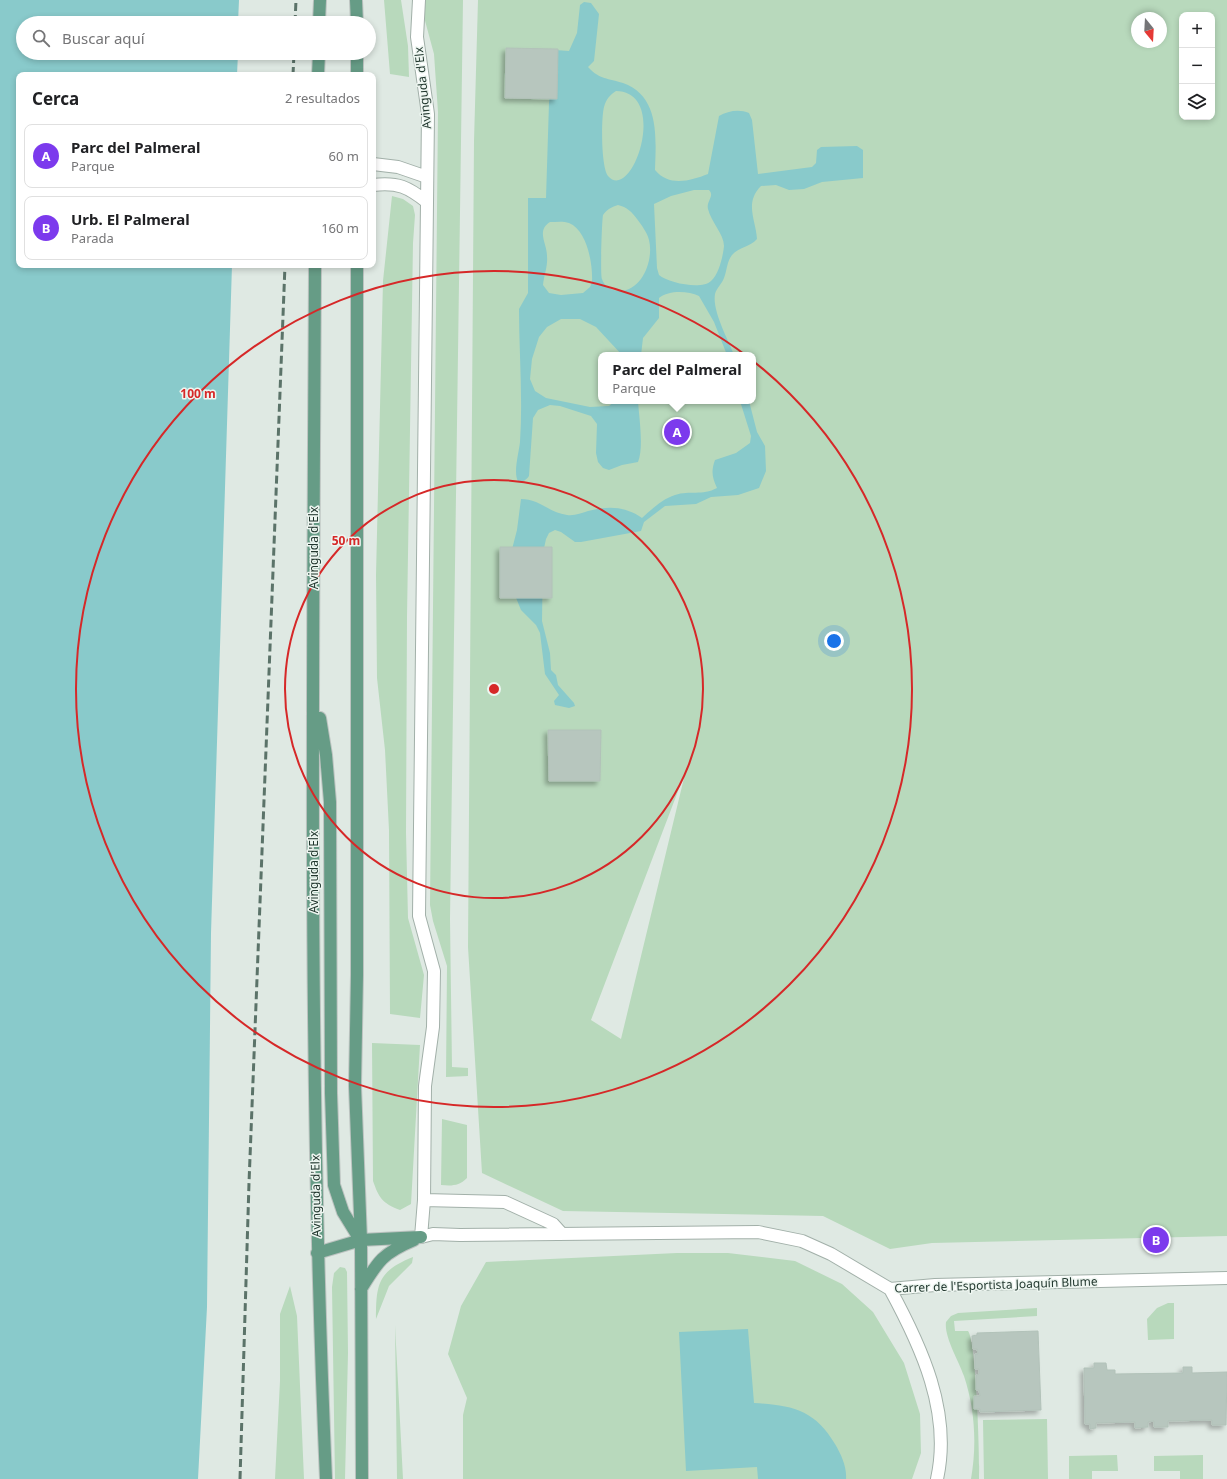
<!DOCTYPE html>
<html lang="es">
<head>
<meta charset="utf-8">
<style>
	body { margin:0; font-family:"Noto Sans",sans-serif; background:#f2f2f2; color:#202124 }
	.controls { position:absolute; right:12px; top:12px; display:grid; overflow:hidden; border-radius:8px; box-shadow:0 2px 6px #0003 }
	.controls button { width:36px; height:36px; display:grid; place-items:center; padding:0; border:0; border-bottom:1px solid #e0e0e0; background:#fff; color:#202124; font:20px sans-serif }
	.compass { position:absolute; left:1131px; top:12px; width:36px; height:36px; border-radius:50%; background:#fff; box-shadow:0 2px 6px #0003; rotate:162deg }
	.you { position:absolute; left:834px; top:641px; width:14px; height:14px; margin:-10px; border:3px solid #fff; border-radius:50%; background:#1a73e8; box-shadow:0 0 0 6px #1a73e833 }
	.badge { display:grid; place-items:center; width:26px; height:26px; border-radius:50%; background:#7c3aed; color:#fff; font-size:13px; font-weight:700 }
	.pin { position:absolute; translate:-50% -50%; border:2px solid #fff; box-shadow:0 1px 4px #0006 }
	.popup { position:absolute; left:598px; top:352px; width:158px; height:52px; box-sizing:border-box; display:grid; place-content:center; border-radius:8px; background:#fff; filter:drop-shadow(0 1px 3px #0005); font-size:13px; white-space:nowrap; color:#757577 }
	.popup b { font-size:15px; color:#202124 }
	.popup::after { content:''; position:absolute; left:50%; top:100%; margin-left:-8px; border:8px solid transparent; border-top-color:#fff }
	.list { margin:0; padding:0; list-style:none }
	h2 { display:flex; justify-content:space-between; align-items:center; height:52px; margin:0; padding:0 16px; font-size:17px }
	h2 small { font-size:13px; font-weight:400; color:#757577 }
	.list li { display:grid; grid-template-columns:26px 1fr auto; gap:12px; align-items:center; box-sizing:border-box; height:64px; margin:0 8px 8px; padding:0 8px; border:1px solid #e0e0e0; border-radius:8px }
	.list b { display:block; font-size:15px; white-space:nowrap }
	.list p { margin:0; font-size:13px; white-space:nowrap; color:#757577 }
	.list em { font-size:13px; font-style:normal; color:#757577 }
	.icon { flex:none; width:22px; height:22px; fill:none; stroke:currentColor; stroke-width:2; stroke-linecap:round; stroke-linejoin:round }
	.map { position:relative; flex:none; width:1227px; height:1479px; overflow:hidden }
	.search { position:absolute; background:#fff; box-shadow:0 2px 6px #0003; left:16px; top:16px; width:360px; height:44px; display:flex; align-items:center; gap:10px; box-sizing:border-box; padding:0 14px; border-radius:22px; color:#757577; font-size:15px }
	.panel { position:absolute; background:#fff; box-shadow:0 2px 6px #0003; left:16px; top:72px; width:360px; height:196px; border-radius:8px }
	.map>svg:first-child { display:block }
	.green { fill:#b8d9bc; fill-rule:evenodd }
	.water { fill:#89cacb; fill-rule:evenodd }
	.building { fill:#b7c6be; stroke:#b2c2b9; filter:url(#shadow) }
	.lines { fill:none; stroke-linecap:round; stroke-linejoin:round }
	.minor-casing { stroke:#a2b0a9; stroke-width:14 }
	.major-casing { stroke:#bcc3c0; stroke-width:14 }
	.minor { stroke:#fff; stroke-width:12 }
	.major { stroke:#669c86; stroke-width:12 }
	.rail { stroke:#5b7369; stroke-width:3; stroke-dasharray:8 4; stroke-linecap:butt }
	.ring { fill:none; stroke:#d62828; stroke-width:2 }
	.labels { text-anchor:middle; stroke-width:3; stroke-linejoin:round; paint-order:stroke }
	.street-label { font-size:12px; fill:#21372e; stroke:#eef6f1 }
	.centre { fill:#d62828; stroke:#eef6f1; stroke-width:2 }
	.ring-label { font-size:12px; text-anchor:middle; font-weight:bold; fill:#d62828; stroke:#eef6f1; stroke-width:3; stroke-linejoin:round; paint-order:stroke }
</style>
</head>
<body>
<div class="map">
<svg width="1227" height="1479" viewBox="0 0 1227 1479">
	<defs>
		<filter id="shadow"><feDropShadow dx="-3.5" dy="3.5" stdDeviation="2" flood-color="#0004"/></filter>
	</defs>
	<rect width="100%" height="100%" fill="#dfe9e3"/>
	<path class="green" d="M384,0H401L408,46L409,77L390,74Z
		M424,0H463L450,919L452,1067L468,1068V1076L446,1077L447,966L433,921L430,905L438,112L434,54L424,17Z
		M478,0H1227V1236L932,1243L890,1249L823,1216L563,1211L482,1173L468,947L474,141ZM1182,15H1212V117H1182ZM1137,18H1161V42H1137ZM601,355H753V401H601ZM683,778H684L621,1039L591,1020Z
		M392,196L403,199L413,206L415,215L413,243L407,617L406,833L408,918L424,975L420,1018L390,1014L389,830L385,750L377,678L376,575L383,281Z
		M372,1043L420,1045L411,1204L400,1210C382,1203 379,1198 373,1181Z
		M442,1119L467,1125V1178C459,1186 452,1186 441,1185Z
		M677,1253H728L795,1261L842,1284L873,1312L904,1363L920,1414L921,1453L912,1479H463V1415L467,1398L448,1354L461,1306L486,1262Z
		M413,1257L412,1263L389,1286L376,1319C376,1284 378,1271 413,1257Z
		M340,1267L345,1268L347,1272L348,1353L345,1479H335L332,1287L334,1273Z
		M290,1286L297,1316L304,1479H275L280,1381V1314Z
		M1168,1303H1174V1339L1148,1340L1147,1319L1157,1308Z
		M1037,1308V1316L954,1321L955,1331H968C976,1340 980,1456 979,1475V1479H971C977,1445 975,1409 964,1376C959,1361 944,1337 946,1322L951,1316L958,1313Z
		M395,1325L403,1479H397Z
		M1047,1419L1048,1479H984L983,1420Z
		M1117,1455L1118,1471H1092V1479H1069V1456Z
		M1203,1455V1479H1180V1471H1154V1456Z"/>
	<path class="water" d="M0,0H239L238,23H23V53H238L237,75H19V265H232L211,933L207,1307L198,1479H0Z
		M584,2L591,3L599,14L594,61L588,67C600,80 608,78 623,83C660,96 656,138 655,170C669,187 690,181 708,174L719,116C728,111 739,109 749,113L752,120L758,174L812,167L816,163L817,150L821,147L857,146L863,150V178L822,182L804,189L789,190L776,185L761,186C744,203 756,220 757,239C750,247 739,247 732,255C727,261 727,270 724,278C722,284 717,287 715,294C712,311 728,339 734,355H727L714,322L699,296C688,291 669,290 659,298V318L643,338L641,355H622L596,327L580,319H561L547,327L539,337L532,359L530,379L535,391L546,398L590,407L609,406L615,401H638C639,417 644,448 638,462L622,465L609,470L603,468L598,462L596,453L597,424L591,416L560,406L550,405L538,410L533,418L529,476C526,480 524,482 518,481C513,473 519,452 520,442C523,398 519,353 519,309L528,293V198H546L549,103L555,50L569,51L577,33L580,5ZM616,91C670,92 632,204 608,176C601,167 601,119 604,107C606,99 610,95 616,91ZM694,190H709C715,196 706,201 708,209C711,222 724,234 724,246C723,256 719,274 711,281C702,290 668,283 659,275L657,268L654,204L671,196ZM618,205C627,207 632,212 637,219C642,226 647,232 649,240C654,260 642,292 618,291C611,290 604,286 602,279C600,275 602,219 603,215C607,209 612,207 618,205ZM550,222C556,222 564,221 569,223C587,230 593,264 592,282L590,287L583,293L561,295L549,293L543,285C544,275 548,266 547,256C547,243 536,231 550,222Z
		M740,401H749L757,432L765,446L766,471L759,488L738,495L711,497L696,504L665,506L644,522L641,531L581,542H575L561,532L555,530L549,533L546,539L543,553L542,621L550,653L551,670L556,675L558,685L574,703L575,706L569,708L555,705L554,701L559,695L545,674L540,633L536,625L521,610L512,588L510,557L517,530L521,499C526,499 531,500 536,502C547,507 554,513 567,515C575,516 581,513 588,511C608,506 625,506 642,518C651,510 662,499 675,495C690,490 702,496 717,488C712,477 711,471 715,460L736,453L750,443L751,436Z
		M748,1329L754,1403C792,1405 815,1410 835,1444C841,1454 847,1467 846,1479H758L757,1467L686,1471L679,1332Z"/>
	<path class="building" d="M506,48L558,49L557,99L505,98Z
		M500,547H552V598H500Z
		M548,730H601L600,781H549Z
		M1038,1331L1041,1410L980,1412V1409H974V1396H980L979,1390H976V1375L979,1374V1369H975V1354H978L977,1349H973L972,1336L977,1335V1333Z
		M1094,1363H1106L1107,1370H1115V1374L1183,1373V1367H1192V1373L1227,1372L1226,1425H1212V1420L1168,1421V1427H1154V1421L1148,1422V1427L1135,1428V1422L1096,1423V1428L1090,1429V1424H1085L1084,1368H1094Z"/>
	<g class="lines">
		<defs>
			<path id="minor" d="M419,0L417,37L428,114L419,916L434,971L433,1027L425,1086L424,1200L421,1237L433,1234L460,1235L758,1232L802,1241L831,1254L890,1289L935,1285L1227,1278
				M373,164L398,167L427,177
				M373,185C398,182 408,187 427,202
				M424,1200L505,1202L553,1224L562,1234
				M890,1289C921,1346 952,1412 937,1479"/>
			<path id="major" d="M356,0L357,23
				M319,23L320,0
				M357,53V75
				M318,75L319,53
				M315,265C313,670 308,1075 326,1479
				M357,265V975L355,1086L361,1240L362,1479
				M320,718L326,755L330,802L331,1093L334,1185L343,1212L359,1238
				M317,1253L361,1240L421,1237
				M361,1289C378,1261 383,1253 414,1240"/>
		</defs>
		<use href="#minor" class="minor-casing"/>
		<use href="#major" class="major-casing"/>
		<use href="#minor" class="minor"/>
		<use href="#major" class="major"/>
		<path class="rail" d="M295,23L296,0
			M293,75L294,53
			M240,1479L249,1183L285,265"/>
	</g>
	<g class="ring">
		<circle cx="494" cy="689" r="209"/>
		<circle cx="494" cy="689" r="418"/>
	</g>
	<g class="labels">
		<g class="street-label">
			<text transform="translate(423 88) rotate(-96)" y="4">Avinguda d'Elx</text>
			<text transform="translate(314 548) rotate(-90)" y="4">Avinguda d'Elx</text>
			<text transform="translate(314 872) rotate(-90)" y="4">Avinguda d'Elx</text>
			<text transform="translate(316 1196) rotate(-91)" y="4">Avinguda d'Elx</text>
			<text transform="translate(996 1285) rotate(-2)" y="4">Carrer de l'Esportista Joaquín Blume</text>
		</g>
	</g>
	<circle cx="494" cy="689" r="6" class="centre"/>
	<g class="ring-label">
		<text x="198" y="398">100 m</text>
		<text x="346" y="545">50 m</text>
	</g>
</svg>
<div class="controls">
<button>+</button>
<button>−</button>
<button><svg class="icon" aria-label="layers" viewBox="0 0 24 24"><path d="M12 4l9 5-9 5-9-5zM3 14l9 5 9-5"/></svg></button>
</div>
<svg class="compass" viewBox="-18 -18 36 36"><path d="M0-13l5 13h-10z" fill="#e53935"/><path d="M0 13l5-13h-10z" fill="#757577"/></svg>
<div class="you"></div>
<div class="pin badge" style="left:677px;top:432px">A</div>
<div class="popup"><b>Parc del Palmeral</b>Parque</div>
<div class="pin badge" style="left:1156px;top:1240px">B</div>
<div class="search"><svg class="icon" aria-label="search" viewBox="0 0 24 24"><circle cx="10" cy="10" r="6"/><path d="M15 15l6 6"/></svg>Buscar aquí</div>
<section class="panel">
<h2>Cerca<small>2 resultados</small></h2>
<ul class="list">
<li><span class="badge">A</span><div><b>Parc del Palmeral</b><p>Parque</p></div><em>60 m</em></li>
<li><span class="badge">B</span><div><b>Urb. El Palmeral</b><p>Parada</p></div><em>160 m</em></li>
</ul>
</section>
</div>
</body>
</html>
